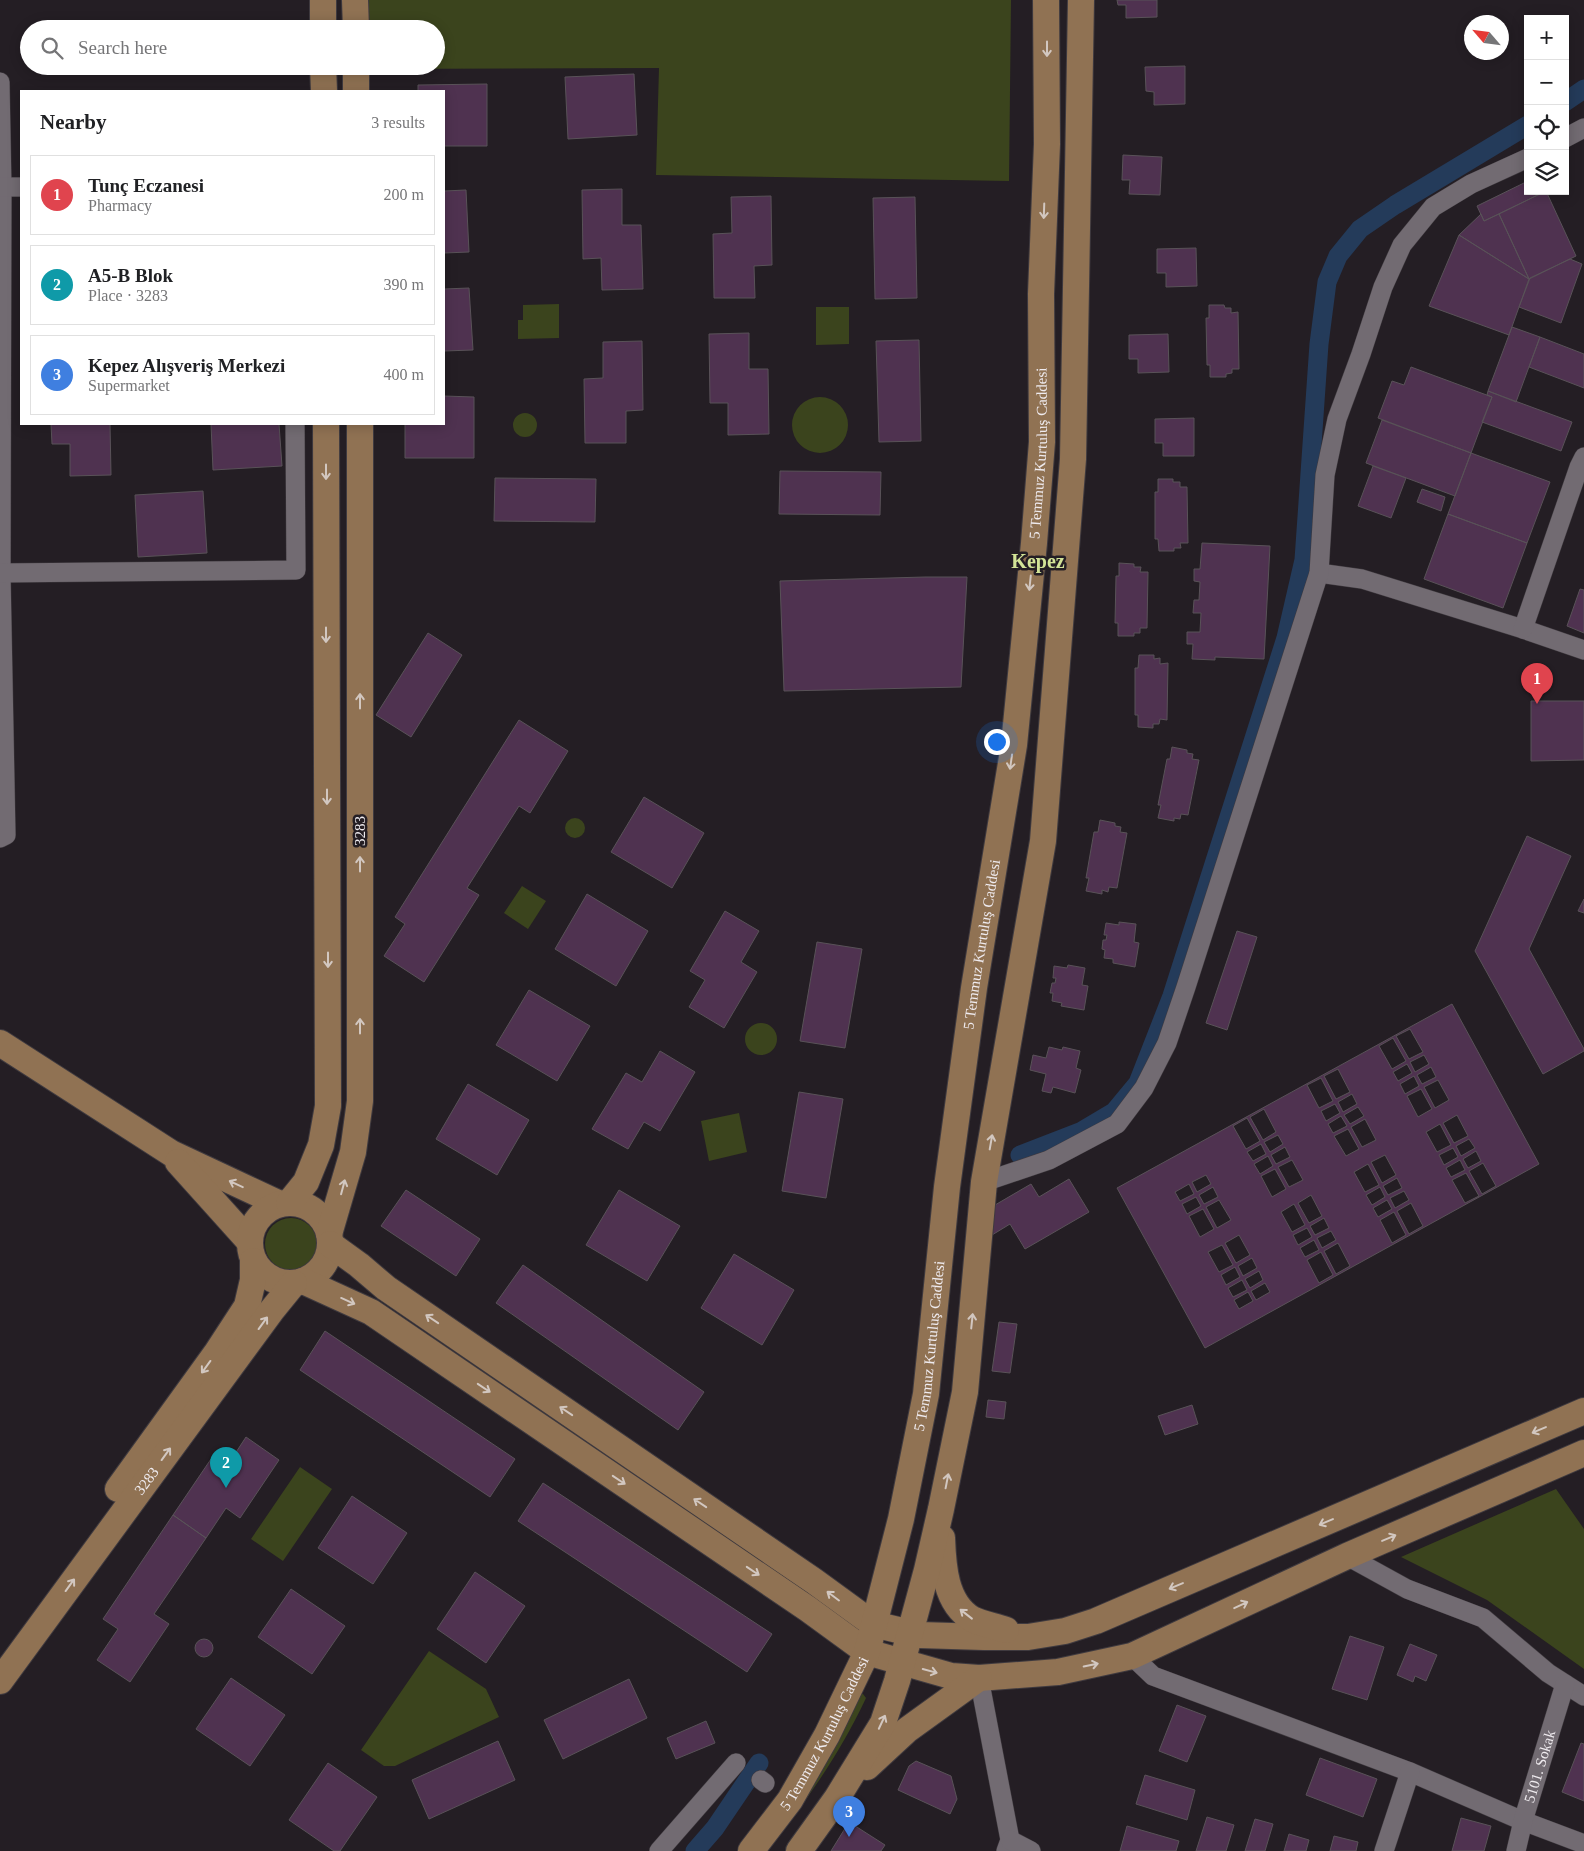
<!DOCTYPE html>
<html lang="en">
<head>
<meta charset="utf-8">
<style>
	body { margin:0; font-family:"Times New Roman",serif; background:#f6f6f6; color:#202124 }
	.controls { position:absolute; right:15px; top:15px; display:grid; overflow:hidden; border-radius:0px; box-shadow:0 2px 12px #0003 }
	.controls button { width:45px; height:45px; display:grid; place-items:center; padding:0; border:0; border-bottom:1px solid #e0e0e0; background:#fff; color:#202124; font:25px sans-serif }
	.compass { position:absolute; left:1464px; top:15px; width:45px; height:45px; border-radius:50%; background:#fff; box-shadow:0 2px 12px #0003; rotate:298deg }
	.you { position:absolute; left:996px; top:741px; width:18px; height:18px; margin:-12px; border:4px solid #fff; border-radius:50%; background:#1a73e8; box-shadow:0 0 0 8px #1a73e833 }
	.badge { display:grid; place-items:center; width:32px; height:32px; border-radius:50%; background:#db2777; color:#fff; font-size:16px; font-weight:700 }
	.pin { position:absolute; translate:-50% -41px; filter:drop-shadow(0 1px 2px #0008) }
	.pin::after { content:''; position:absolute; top:26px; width:18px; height:15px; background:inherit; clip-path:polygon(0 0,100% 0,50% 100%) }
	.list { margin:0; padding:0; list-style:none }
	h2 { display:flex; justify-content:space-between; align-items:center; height:65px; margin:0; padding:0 20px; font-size:21px }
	h2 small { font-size:16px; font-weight:400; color:#757577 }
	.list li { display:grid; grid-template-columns:32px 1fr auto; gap:15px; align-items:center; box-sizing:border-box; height:80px; margin:0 10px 10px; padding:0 10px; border:1px solid #e0e0e0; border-radius:0px }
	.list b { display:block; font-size:19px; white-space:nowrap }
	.list p { margin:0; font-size:16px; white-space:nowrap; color:#757577 }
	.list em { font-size:16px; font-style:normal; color:#757577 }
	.icon { flex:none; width:28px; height:28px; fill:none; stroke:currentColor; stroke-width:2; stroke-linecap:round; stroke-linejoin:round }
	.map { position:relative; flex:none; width:1584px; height:1851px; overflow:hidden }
	.search { position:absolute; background:#fff; box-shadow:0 2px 12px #0003; left:20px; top:20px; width:425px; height:55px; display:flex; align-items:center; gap:12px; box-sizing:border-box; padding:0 18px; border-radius:28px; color:#757577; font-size:19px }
	.panel { position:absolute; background:#fff; box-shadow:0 2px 12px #0003; left:20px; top:90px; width:425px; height:335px; border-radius:0px }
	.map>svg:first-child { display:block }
	.green { fill:#3b441d }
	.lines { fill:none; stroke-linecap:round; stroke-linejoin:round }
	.canal { stroke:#243b5a; stroke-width:19 }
	.building { fill:#4f3250; stroke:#595258; fill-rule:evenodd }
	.street-casing { stroke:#3f3a3f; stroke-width:20 }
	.secondary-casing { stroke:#3f3a3f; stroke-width:28 }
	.street { stroke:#726b72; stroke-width:19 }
	.secondary { stroke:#907253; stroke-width:26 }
	.oneway { stroke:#d2c7c0 }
	.labels { text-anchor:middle; stroke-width:5; stroke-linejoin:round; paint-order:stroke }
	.street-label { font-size:15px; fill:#efebef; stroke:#241e24 }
	.district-label { font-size:20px; font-weight:bold; fill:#d3e497; stroke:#241e24 }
</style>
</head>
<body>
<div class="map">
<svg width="1584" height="1851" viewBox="0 0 1584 1851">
	<rect width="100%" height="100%" fill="#241e24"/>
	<path class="green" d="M367,0H1011L1009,181L656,175L659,68L367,69V66H436V29H367Z
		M559,304V338L518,339V320H523V305Z
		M816,307H849V344L816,345Z
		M792 425a28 28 0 1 1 56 0a28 28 0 1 1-56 0Z
		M513 425a12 12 0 1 1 24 0a12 12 0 1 1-24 0Z
		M565 828a10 10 0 1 1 20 0a10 10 0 1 1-20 0Z
		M522,886L546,901L528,929L504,913Z
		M745 1039a16 16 0 1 1 32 0a16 16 0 1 1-32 0Z
		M739,1113L747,1152L709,1161L701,1121Z
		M265 1244a26 26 0 1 1 52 0a26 26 0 1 1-52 0Z
		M300,1467L332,1489L283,1561L251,1539Z
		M1556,1489L1584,1529V1669L1487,1600L1401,1557Z
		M429,1651L486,1689L499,1717L395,1766H384L361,1750Z
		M855,1694H863L866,1698C840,1754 805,1803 767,1851Z"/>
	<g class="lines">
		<path class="canal" d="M1565,102L1584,89
			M1020,1155L1082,1131L1114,1112L1138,1083L1172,996L1286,638L1304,560L1319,344L1327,282L1338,256L1360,229L1395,205L1528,125
			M695,1851L715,1828L759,1763"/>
	</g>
	<path class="building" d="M1117,0H1157V17L1126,18V5H1118Z
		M1185,66V104L1154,105V92L1146,91L1145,67Z
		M634,74L637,135L568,139L565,77Z
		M487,84V146H444V91H418V85Z
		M1123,155L1162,157L1160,195L1129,194L1130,180H1122Z
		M1528,181V191H1546L1484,221L1477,206Z
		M622,189V225H641L643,289L602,290L601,258L583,259L582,190Z
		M466,190L469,252L444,253V191Z
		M1546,191L1576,256L1529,279L1499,214Z
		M771,196L772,265L754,266L755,298H714L713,234L732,233L731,197Z
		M915,197L917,298L875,299L873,198Z
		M1481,214L1484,221L1499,214L1529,279L1459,235Z
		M1459,235L1529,279L1509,335L1429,306Z
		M1196,248L1197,286L1166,287V273H1157V249Z
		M1570,259L1582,264L1561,323L1519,307L1530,278Z
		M469,288L473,350L444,351V289Z
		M1209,305H1224L1225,308H1231V313L1238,312L1239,369H1232V373L1226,374V377H1210V365H1207L1206,318H1209Z
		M1512,327L1540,337L1516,402L1488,391Z
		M749,333V369H768L769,434L728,435V403H710L709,334Z
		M1168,334L1169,372L1138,373V359H1129V335Z
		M1540,337L1584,354V388L1529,367Z
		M919,340L921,441L879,442L876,341Z
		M642,341L643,410L626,411V443H585L584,379L603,378V342Z
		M1411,367L1492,397L1471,453L1378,418L1392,381L1404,385Z
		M1488,391L1572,422L1561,451L1482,422L1492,397L1487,395Z
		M444,396L474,397V458H405V424H444Z
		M1194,418V456H1163V443H1155V419Z
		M1382,420L1471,453L1455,496L1366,463Z
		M51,424H110L111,475L70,476V444H52Z
		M211,424H279L282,466L213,470Z
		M1471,453L1550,482L1527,543L1448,514Z
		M1373,466L1406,478L1391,518L1358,506Z
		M780,471L881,472L880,515L779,514Z
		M495,478L596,479L595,522L494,521Z
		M1158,479H1173V482H1180V487H1187L1188,543H1180L1181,548H1174V551H1159L1158,539H1155V492H1158Z
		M1422,489L1445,497L1441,511L1417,502Z
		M203,491L207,553L138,557L135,495Z
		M1448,514L1527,543L1503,608L1424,579Z
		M1202,543L1270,546L1264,659L1215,657V660L1192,659L1193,644H1187V632H1200L1201,613H1193L1194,600H1199L1200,582L1194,581V569H1200Z
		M1119,563L1134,564V567H1141L1140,572H1148L1147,628H1140V633H1134V636H1118V623H1115L1116,576H1119Z
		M925,577H967L961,687L784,691L780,581Z
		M1580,589L1584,590V633L1567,626Z
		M428,633L462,655L411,737L376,715Z
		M1139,655H1154V659L1160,658V664L1168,663L1167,720L1160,719L1159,724H1153V728L1138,727V715H1135V668H1138Z
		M1531,701H1584V760L1531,761Z
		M519,720L568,751L530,813L519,806L467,888L479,895L424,982L384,956L405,924L395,917Z
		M1172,747L1187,750V753L1193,754L1192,759L1199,760L1188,815L1181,814L1180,819L1174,818V821L1158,818L1161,805H1158L1167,759H1170Z
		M644,797L704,833L672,888L611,852Z
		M1100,820L1115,823V826L1121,827L1120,832L1127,833L1117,888L1109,887L1108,892L1102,890V894L1086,891L1089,878H1086L1094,832H1098Z
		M1527,836L1571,856L1529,949L1584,1049V1051L1543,1074L1475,951Z
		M587,894L648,931L616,986L555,949Z
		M1584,899V913L1578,911Z
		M725,911L759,931L741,962L757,972L724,1028L689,1007L705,980L690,971Z
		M1119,922L1136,924L1134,942L1139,943L1135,967L1113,963V959L1104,958L1105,950L1102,949L1103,940H1106L1107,935H1104L1106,923L1119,925Z
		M1237,931L1257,937L1227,1030L1206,1023Z
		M817,942L862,949L845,1048L800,1041Z
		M1068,965L1085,968L1082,985L1088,986L1084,1010L1061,1006L1062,1003L1052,1001L1053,993H1050L1052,983H1055L1056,978H1053L1054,966L1067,968Z
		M529,990L590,1026L557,1081L496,1045Z
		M1452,1004L1539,1164L1205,1348L1117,1188ZM1410,1029L1423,1052L1409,1059L1396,1036ZM1393,1038L1406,1061L1392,1069L1379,1046ZM1424,1055L1429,1064L1415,1072L1410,1062ZM1407,1064L1412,1073L1398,1081L1393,1072ZM1431,1067L1436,1077L1422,1084L1417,1075ZM1338,1069L1350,1092L1336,1099L1324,1076ZM1414,1076L1419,1086L1405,1094L1400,1084ZM1321,1078L1333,1101L1319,1108L1307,1085ZM1438,1080L1449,1100L1435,1108L1424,1087ZM1421,1089L1432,1109L1418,1117L1407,1096ZM1352,1094L1357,1104L1343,1112L1338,1102ZM1335,1104L1340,1113L1326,1121L1321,1111ZM1358,1107L1364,1116L1350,1124L1344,1115ZM1264,1109L1276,1132L1263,1140L1250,1117ZM1457,1115L1468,1136L1454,1143L1443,1123ZM1341,1116L1347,1126L1333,1133L1328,1124ZM1247,1118L1260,1141L1246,1149L1233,1126ZM1365,1119L1376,1140L1362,1147L1351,1127ZM1440,1124L1451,1145L1437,1152L1426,1132ZM1348,1129L1359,1149L1346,1156L1334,1136ZM1278,1135L1283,1144L1270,1152L1264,1142ZM1469,1139L1475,1148L1461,1156L1456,1146ZM1261,1144L1266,1154L1253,1161L1247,1152ZM1285,1147L1290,1157L1276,1164L1271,1155ZM1453,1148L1458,1157L1444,1165L1439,1155ZM1476,1151L1481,1161L1468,1168L1463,1159ZM1385,1155L1396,1175L1382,1183L1371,1162ZM1268,1156L1273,1166L1260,1174L1254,1164ZM1292,1160L1303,1180L1289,1187L1278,1167ZM1460,1160L1465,1170L1451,1177L1446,1168ZM1483,1163L1496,1186L1482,1194L1469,1171ZM1368,1164L1379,1185L1365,1192L1354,1172ZM1275,1169L1286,1189L1272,1197L1261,1176ZM1466,1173L1479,1196L1465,1203L1452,1180ZM1206,1175L1211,1184L1197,1192L1192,1182ZM1397,1178L1402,1188L1388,1195L1383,1186ZM1189,1184L1194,1194L1180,1201L1175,1192ZM1213,1187L1218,1197L1204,1204L1199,1195ZM1380,1187L1385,1197L1372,1205L1366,1195ZM1404,1191L1409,1200L1395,1208L1390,1198ZM1311,1195L1322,1216L1309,1223L1298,1203ZM1196,1197L1201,1206L1187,1214L1182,1204ZM1219,1200L1231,1220L1217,1228L1206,1207ZM1387,1200L1392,1209L1378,1217L1373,1208ZM1411,1203L1423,1226L1409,1234L1397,1211ZM1294,1204L1305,1225L1292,1232L1281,1212ZM1203,1209L1214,1229L1200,1237L1189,1216ZM1394,1212L1406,1235L1392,1243L1380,1220ZM1324,1218L1329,1228L1315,1235L1310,1226ZM1307,1228L1312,1237L1298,1245L1293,1235ZM1331,1231L1336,1240L1322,1248L1317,1238ZM1239,1235L1250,1255L1236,1263L1225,1243ZM1314,1240L1319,1250L1305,1257L1300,1248ZM1338,1243L1350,1266L1336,1274L1324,1251ZM1222,1245L1233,1265L1219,1272L1208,1252ZM1321,1252L1333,1275L1319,1283L1307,1260ZM1252,1258L1257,1268L1243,1276L1238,1266ZM1235,1267L1240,1277L1226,1285L1221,1275ZM1259,1271L1263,1280L1250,1288L1245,1279ZM1242,1280L1247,1290L1233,1297L1228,1288ZM1265,1283L1270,1292L1256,1300L1251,1291ZM1248,1292L1253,1301L1239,1309L1234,1300Z
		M1049,1047L1062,1050L1063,1047L1080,1051L1076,1068L1081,1070L1075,1093L1053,1087L1051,1093L1042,1091L1046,1074L1030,1070L1033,1055L1046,1058Z
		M660,1051L695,1072L660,1131L644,1122L628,1149L592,1129L626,1073L642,1082Z
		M468,1084L529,1120L497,1175L436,1139Z
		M799,1092L843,1099L826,1198L782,1191Z
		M1069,1179L1089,1212L1025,1249L1010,1224L992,1235L995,1205L1031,1184L1039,1197Z
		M406,1190L480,1239L456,1276L381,1226Z
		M619,1190L680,1226L647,1281L586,1245Z
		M734,1254L794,1290L762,1345L701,1308Z
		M523,1265L704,1392L678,1430L496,1303Z
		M999,1322L1017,1324L1010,1373L992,1371Z
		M325,1331L515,1459L490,1497L300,1370Z
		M988,1400L1006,1402L1004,1419L986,1417Z
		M1192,1405L1198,1424L1165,1435L1158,1416Z
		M246,1437L279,1460L240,1518L226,1508L206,1538L173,1515L211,1459L225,1469Z
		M543,1483L772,1634L747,1672L518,1521Z
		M352,1496L407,1533L373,1584L318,1548Z
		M173,1515L206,1538L154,1614L169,1624L130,1682L97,1660L118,1629L103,1619Z
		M475,1572L525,1606L486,1663L437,1629Z
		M291,1589L345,1626L312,1674L258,1637Z
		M1350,1636L1384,1647L1367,1700L1332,1689Z
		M195 1648a9 9 0 1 1 18 0a9 9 0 1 1-18 0Z
		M1410,1644L1437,1655L1426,1681L1415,1676L1413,1682L1397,1675Z
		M231,1678L285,1715L250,1766L196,1729Z
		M629,1679L647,1718L563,1759L544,1720Z
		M1177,1705L1206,1716L1187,1762L1159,1751Z
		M706,1721L715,1743L676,1759L667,1738Z
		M498,1741L515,1780L429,1819L412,1780Z
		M1581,1743L1584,1744V1801L1562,1792Z
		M1320,1758L1377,1779L1363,1817L1306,1795Z
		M916,1761L951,1776L957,1799L950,1814L898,1790L909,1766Z
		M328,1763L377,1797L340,1851H334L289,1820Z
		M1145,1775L1195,1790L1187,1820L1136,1804Z
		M1207,1817L1234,1825L1226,1851H1196Z
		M1461,1818L1491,1826L1484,1851H1452Z
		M1255,1819L1273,1824L1265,1851H1245Z
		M849,1822L885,1845L881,1851H831Z
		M1127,1826L1179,1841L1176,1851H1120Z
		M1289,1834L1309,1840L1306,1851H1284Z
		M1334,1836L1358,1842L1356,1851H1330Z"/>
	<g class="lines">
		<defs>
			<g id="street">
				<path d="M0,82L2,187L1,573L6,835L0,838"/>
				<path d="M1565,138L1584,128"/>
				<path d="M2,187H21"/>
				<path d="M0,573L296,570L295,424"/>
				<path d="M1319,573L1362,579L1523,629L1584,650"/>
				<path d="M1523,629L1579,467L1584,457"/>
				<path d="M984,1182L1049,1160L1117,1124L1144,1088L1167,1043L1186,987L1319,573L1325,475L1337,419L1361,354L1383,287L1402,245L1433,207L1471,184L1528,158"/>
				<path d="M1347,1556L1407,1589L1483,1618L1548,1673L1584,1696"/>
				<path d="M1132,1656L1153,1676L1410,1772L1523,1821L1584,1844"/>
				<path d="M979,1678L1010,1840L1006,1851"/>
				<path d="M761,1780L765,1783"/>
				<path d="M1010,1840L1031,1851"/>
				<path d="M659,1851L736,1763"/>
				<path d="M1384,1851L1410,1772"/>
				<path id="s1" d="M1516,1851L1523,1821L1565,1684"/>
			</g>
			<g id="secondary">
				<path d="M323,0V29"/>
				<path d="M355,0L356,29"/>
				<path d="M323,66L324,91"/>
				<path d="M356,66V91"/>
				<path d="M0,1043L171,1153L280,1204"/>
				<path d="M178,1162L249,1241"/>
				<circle cx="290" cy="1243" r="40"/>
				<path d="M289,1203L306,1182L321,1145L328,1106L326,424"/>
				<path d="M329,1234L353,1152L360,1101V424"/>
				<path d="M330,1244L359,1265L386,1288L814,1581L873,1624L919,1635L984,1637H1028L1065,1631L1096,1621L1584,1411"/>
				<path d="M303,1281L371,1312L808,1609L867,1652L951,1676L979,1678L1058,1672L1132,1656L1347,1556L1584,1453"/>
				<path d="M118,1489L217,1352L247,1306L253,1280V1261"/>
				<path d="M942,1538C943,1566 945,1603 972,1619C982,1624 995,1626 1006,1630"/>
				<path id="s2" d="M0,1681L272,1310L294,1283"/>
				<path d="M867,1767L907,1730L979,1678"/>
				<path id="s3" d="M751,1851L790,1800L827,1735L867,1652L901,1519L926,1394L947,1187L974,988L1014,745L1034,543L1042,442L1041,294L1047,144L1046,0"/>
				<path d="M799,1851L837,1798L883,1723L897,1681L927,1570L941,1509L965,1392L984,1182L1043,841L1073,459L1081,0"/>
			</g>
		</defs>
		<use href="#street" class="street-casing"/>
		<use href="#secondary" class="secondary-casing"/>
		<use href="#street" class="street"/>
		<use href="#secondary" class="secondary"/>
	</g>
	<defs><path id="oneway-shaft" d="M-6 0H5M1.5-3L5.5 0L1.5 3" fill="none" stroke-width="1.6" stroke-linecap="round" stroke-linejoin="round" transform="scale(1.25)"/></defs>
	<g class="oneway">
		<use href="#oneway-shaft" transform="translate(1047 49) rotate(90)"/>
		<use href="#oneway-shaft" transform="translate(1044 211) rotate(92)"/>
		<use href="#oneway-shaft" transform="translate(326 472) rotate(90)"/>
		<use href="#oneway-shaft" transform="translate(1030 583) rotate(96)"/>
		<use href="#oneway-shaft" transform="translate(326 635) rotate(90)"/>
		<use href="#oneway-shaft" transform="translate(360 701) rotate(-90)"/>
		<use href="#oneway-shaft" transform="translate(1011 762) rotate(98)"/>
		<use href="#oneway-shaft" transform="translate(327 797) rotate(90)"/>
		<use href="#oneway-shaft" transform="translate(360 864) rotate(-90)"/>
		<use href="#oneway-shaft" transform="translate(328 960) rotate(90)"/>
		<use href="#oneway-shaft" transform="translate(360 1026) rotate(-90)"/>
		<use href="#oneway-shaft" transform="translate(991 1142) rotate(-80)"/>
		<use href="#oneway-shaft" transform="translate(236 1184) rotate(-155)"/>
		<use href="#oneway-shaft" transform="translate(343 1187) rotate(-75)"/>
		<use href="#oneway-shaft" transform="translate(348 1301) rotate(24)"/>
		<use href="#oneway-shaft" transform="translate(432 1319) rotate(-146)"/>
		<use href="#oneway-shaft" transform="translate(972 1321) rotate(-84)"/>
		<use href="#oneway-shaft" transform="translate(263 1323) rotate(-54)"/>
		<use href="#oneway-shaft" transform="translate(206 1367) rotate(126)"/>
		<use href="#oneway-shaft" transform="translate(484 1388) rotate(34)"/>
		<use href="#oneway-shaft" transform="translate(566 1411) rotate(-146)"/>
		<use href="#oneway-shaft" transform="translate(1539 1430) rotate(157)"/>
		<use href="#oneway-shaft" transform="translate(166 1454) rotate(-54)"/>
		<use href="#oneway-shaft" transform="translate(619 1480) rotate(34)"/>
		<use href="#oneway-shaft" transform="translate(947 1481) rotate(-79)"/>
		<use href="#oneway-shaft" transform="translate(700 1503) rotate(-146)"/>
		<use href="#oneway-shaft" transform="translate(1326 1522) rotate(157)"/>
		<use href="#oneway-shaft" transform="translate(1389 1538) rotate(-23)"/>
		<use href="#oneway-shaft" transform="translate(753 1571) rotate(34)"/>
		<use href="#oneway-shaft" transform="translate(70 1585) rotate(-54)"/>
		<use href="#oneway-shaft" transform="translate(1176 1586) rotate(157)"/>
		<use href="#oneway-shaft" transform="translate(833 1596) rotate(-143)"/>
		<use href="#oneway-shaft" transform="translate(1241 1605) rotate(-25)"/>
		<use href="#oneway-shaft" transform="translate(966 1614) rotate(-142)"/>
		<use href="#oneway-shaft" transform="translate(1091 1665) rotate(-12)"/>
		<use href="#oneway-shaft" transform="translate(930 1671) rotate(15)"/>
		<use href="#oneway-shaft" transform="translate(882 1722) rotate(-65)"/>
	</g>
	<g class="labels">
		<g class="street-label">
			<text dy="5" stroke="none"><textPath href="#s3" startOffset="1444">5 Temmuz Kurtuluş Caddesi</textPath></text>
			<text transform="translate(360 831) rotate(-90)" y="5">3283</text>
			<text dy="5" stroke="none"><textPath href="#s3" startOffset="949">5 Temmuz Kurtuluş Caddesi</textPath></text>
			<text dy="5" stroke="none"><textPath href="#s3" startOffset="544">5 Temmuz Kurtuluş Caddesi</textPath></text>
			<text dy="5" stroke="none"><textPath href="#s2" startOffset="248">3283</textPath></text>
			<text dy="5" stroke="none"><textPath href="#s3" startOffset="139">5 Temmuz Kurtuluş Caddesi</textPath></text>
			<text dy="5" stroke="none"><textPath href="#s1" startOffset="88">5101. Sokak</textPath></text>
		</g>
		<g class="district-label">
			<text x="1038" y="568">Kepez</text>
		</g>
	</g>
</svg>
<div class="controls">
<button>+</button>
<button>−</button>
<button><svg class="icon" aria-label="locate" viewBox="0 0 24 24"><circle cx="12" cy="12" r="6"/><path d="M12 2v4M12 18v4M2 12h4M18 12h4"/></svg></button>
<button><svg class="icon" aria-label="layers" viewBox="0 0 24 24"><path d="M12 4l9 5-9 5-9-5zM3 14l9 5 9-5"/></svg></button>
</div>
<svg class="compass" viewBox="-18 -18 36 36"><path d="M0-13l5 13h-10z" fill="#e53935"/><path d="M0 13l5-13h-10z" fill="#757577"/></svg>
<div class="you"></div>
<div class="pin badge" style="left:1537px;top:704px;background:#e0444e">1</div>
<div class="pin badge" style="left:226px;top:1488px;background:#0f9aa8">2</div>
<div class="pin badge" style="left:849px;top:1837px;background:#3f7fe0">3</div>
<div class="search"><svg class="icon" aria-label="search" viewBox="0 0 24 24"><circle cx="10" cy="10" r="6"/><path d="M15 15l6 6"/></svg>Search here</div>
<section class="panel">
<h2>Nearby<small>3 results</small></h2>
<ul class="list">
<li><span class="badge" style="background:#e0444e">1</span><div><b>Tunç Eczanesi</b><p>Pharmacy</p></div><em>200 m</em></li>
<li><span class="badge" style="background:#0f9aa8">2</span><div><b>A5-B Blok</b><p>Place · 3283</p></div><em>390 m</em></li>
<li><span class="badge" style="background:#3f7fe0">3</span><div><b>Kepez Alışveriş Merkezi</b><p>Supermarket</p></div><em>400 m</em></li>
</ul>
</section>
</div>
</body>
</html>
